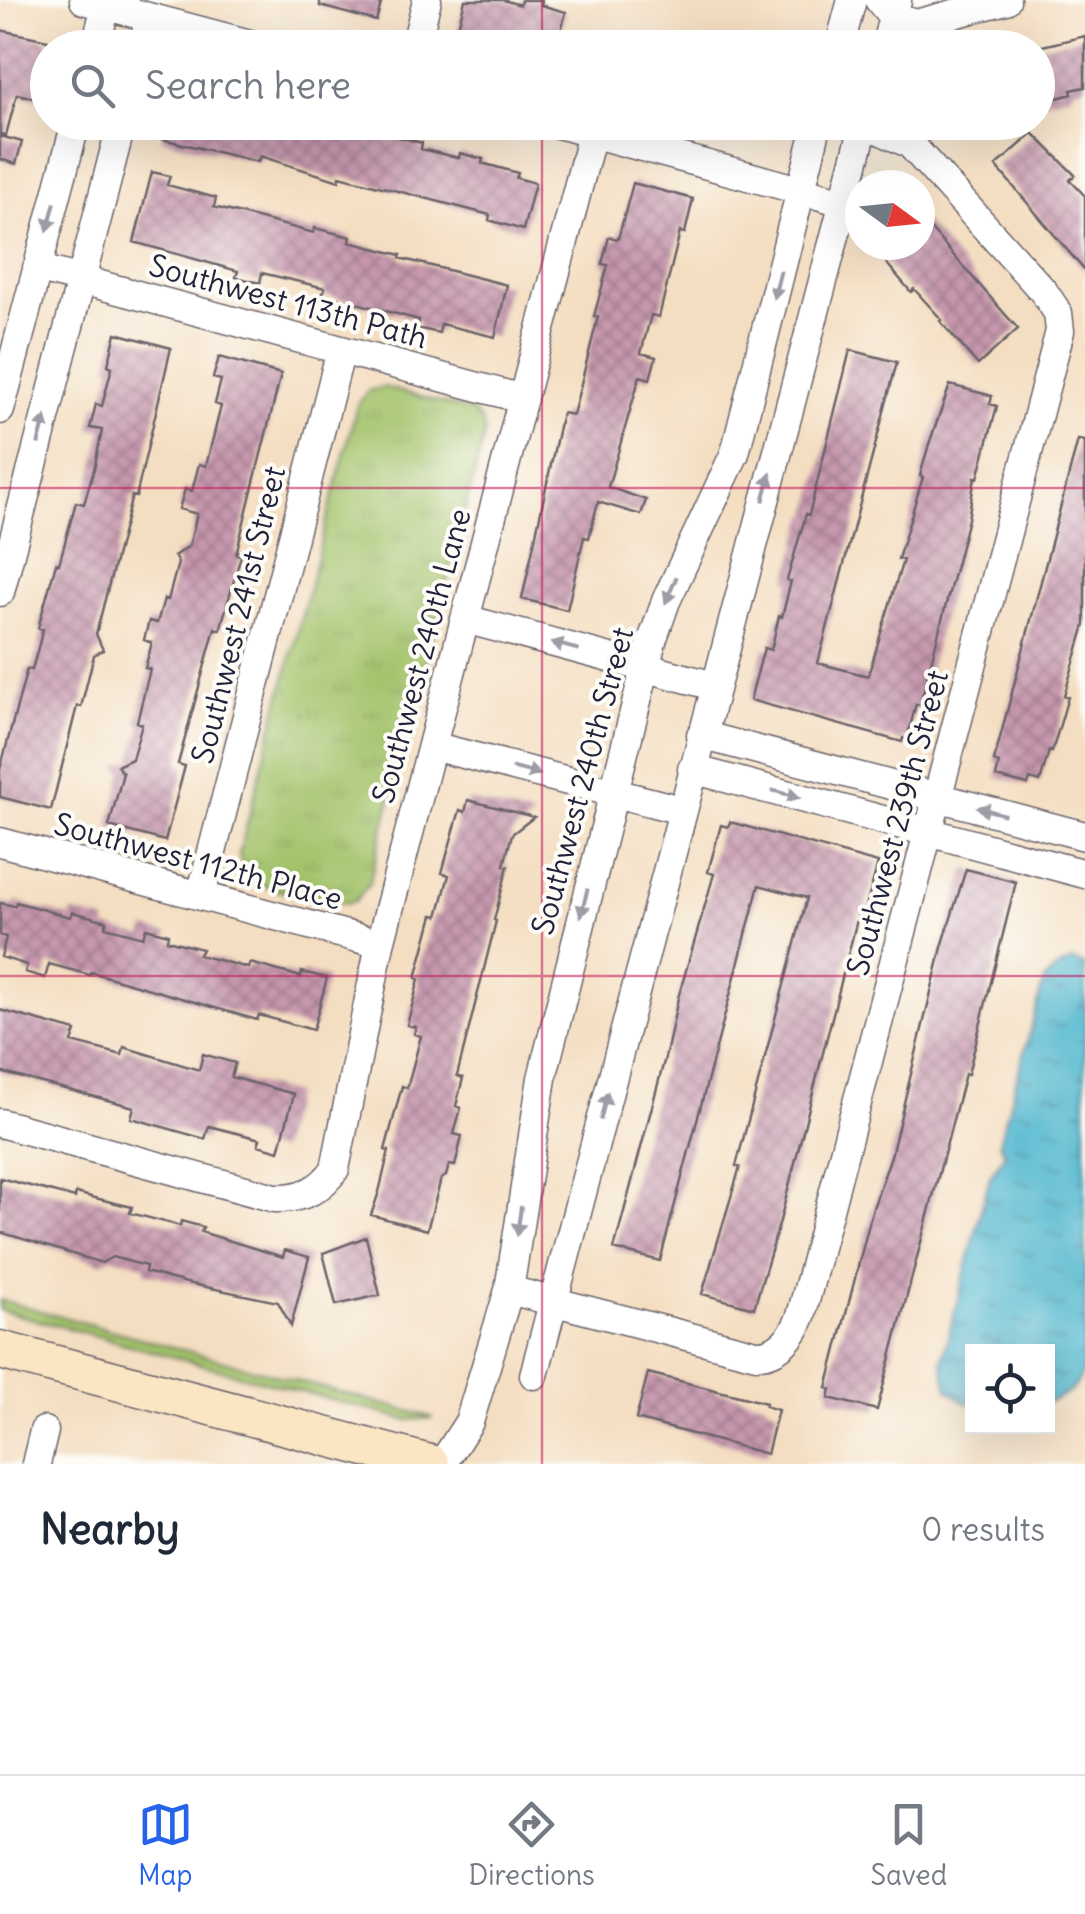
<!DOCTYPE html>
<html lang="en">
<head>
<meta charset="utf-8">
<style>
	body { margin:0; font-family:Delius,sans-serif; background:#f2f2f3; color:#1f2937 }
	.controls { position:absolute; right:30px; bottom:30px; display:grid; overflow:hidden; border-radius:0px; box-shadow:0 10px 40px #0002 }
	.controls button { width:90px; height:90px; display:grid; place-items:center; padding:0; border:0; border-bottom:2px solid #e0e1e3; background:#fff; color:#1f2937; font:50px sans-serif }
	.compass { position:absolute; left:845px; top:170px; width:90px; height:90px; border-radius:50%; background:#fff; box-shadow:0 10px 40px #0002; rotate:105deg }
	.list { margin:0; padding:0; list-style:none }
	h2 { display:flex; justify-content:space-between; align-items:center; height:130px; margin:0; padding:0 40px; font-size:42px }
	h2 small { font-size:32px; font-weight:400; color:#747a83 }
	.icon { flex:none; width:55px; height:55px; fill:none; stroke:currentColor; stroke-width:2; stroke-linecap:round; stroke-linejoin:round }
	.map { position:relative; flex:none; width:1085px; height:1464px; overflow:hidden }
	.search { position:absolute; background:#fff; box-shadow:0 10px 40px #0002; left:30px; right:30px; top:30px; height:110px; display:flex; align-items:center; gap:25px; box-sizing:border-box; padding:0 35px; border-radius:55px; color:#747a83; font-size:38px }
	.sheet { height:310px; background:#fff }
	nav { display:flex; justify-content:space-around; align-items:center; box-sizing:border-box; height:140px; border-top:2px solid #e0e1e3; background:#fff; font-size:28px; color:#747a83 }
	nav a { display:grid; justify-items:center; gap:5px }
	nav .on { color:#2563eb }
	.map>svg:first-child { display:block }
	.grass { fill:url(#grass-tufts); stroke:#627253; stroke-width:2.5 }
	.water { fill:url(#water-ripples); stroke:#3a6c85; stroke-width:2.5 }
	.building { fill:url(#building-cross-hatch) }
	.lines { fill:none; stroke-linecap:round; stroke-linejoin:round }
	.minor-casing { stroke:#6c646a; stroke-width:31 }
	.secondary-casing { stroke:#6c646a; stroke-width:41 }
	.minor { stroke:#fff; stroke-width:28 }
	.secondary { stroke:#fbe6c4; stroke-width:38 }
	.oneway { fill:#9c9ca7 }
	.grid { fill:none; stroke:#c2185b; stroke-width:2.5; stroke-opacity:0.55 }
	.labels { text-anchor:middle; stroke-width:8; stroke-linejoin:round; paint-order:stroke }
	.street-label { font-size:30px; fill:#22223b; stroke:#fdfcf7 }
</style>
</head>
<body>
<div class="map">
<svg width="1085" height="1464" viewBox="0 0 1085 1464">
	<defs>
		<pattern id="grass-tufts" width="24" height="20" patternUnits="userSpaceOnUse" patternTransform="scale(2.5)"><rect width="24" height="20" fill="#a3c36b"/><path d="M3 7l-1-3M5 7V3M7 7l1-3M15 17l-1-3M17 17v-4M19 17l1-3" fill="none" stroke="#8ca75e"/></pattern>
		<pattern id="water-ripples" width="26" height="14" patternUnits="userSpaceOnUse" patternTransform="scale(2.5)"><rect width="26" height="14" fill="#51b7cf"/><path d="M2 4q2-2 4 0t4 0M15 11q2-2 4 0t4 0" fill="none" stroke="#4394a9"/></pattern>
		<pattern id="building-cross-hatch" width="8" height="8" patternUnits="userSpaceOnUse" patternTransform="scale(2.5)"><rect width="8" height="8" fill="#c798ae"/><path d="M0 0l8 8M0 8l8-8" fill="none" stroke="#a17c8f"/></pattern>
	</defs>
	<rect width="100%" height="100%" fill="#fdfcf7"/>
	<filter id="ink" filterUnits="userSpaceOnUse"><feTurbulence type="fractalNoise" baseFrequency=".01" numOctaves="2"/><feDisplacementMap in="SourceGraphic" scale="20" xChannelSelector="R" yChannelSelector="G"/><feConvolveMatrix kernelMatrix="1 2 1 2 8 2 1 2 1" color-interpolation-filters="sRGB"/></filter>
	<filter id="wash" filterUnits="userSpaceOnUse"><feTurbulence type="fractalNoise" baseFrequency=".0048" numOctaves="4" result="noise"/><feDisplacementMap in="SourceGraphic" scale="40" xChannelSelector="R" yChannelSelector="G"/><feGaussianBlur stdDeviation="2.25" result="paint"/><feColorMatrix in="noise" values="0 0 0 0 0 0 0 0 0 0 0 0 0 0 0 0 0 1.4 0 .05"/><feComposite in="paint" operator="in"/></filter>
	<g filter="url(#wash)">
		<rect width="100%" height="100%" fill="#f4dec1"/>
		<path class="grass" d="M384,387L471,411L481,420L485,432L369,884L355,901C337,907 271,891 254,881C244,876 241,864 239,854L357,405L368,391Z
			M0,1300L434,1418L407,1420L0,1310Z"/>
		<path class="water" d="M1072,961L1085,965V1365C1078,1389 1069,1394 1048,1402V1352H972V1403H966L948,1389L942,1361L990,1176L1005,1154L999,1142L1044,981L1057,968Z"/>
		<g id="blocks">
			<path class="building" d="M320,0H382L376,21L320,6Z
				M465,0H503L520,5L521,0H542L541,5L566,12L561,31L600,41L599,48H472L454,43Z
				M0,30L48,40V80L43,100L17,94L6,135L0,134Z
				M1085,36V87L1071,90L1072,94L1038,103V47Z
				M166,122H360L359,126L422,143L421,149L459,158L460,153L483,159L482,163L518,173L516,178L535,183L523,230L489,220L490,215L340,176L339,181L260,156L258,162L162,139Z
				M1033,133L1075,175L1070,180L1085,196V271L996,166Z
				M0,136L22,142L16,164L0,159Z
				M152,172L170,176L167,185L216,198L214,207L314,233L315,228L351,237L350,242L401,255L400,258L507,285L495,337L441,324L439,333L417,328L419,320L323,294L325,288L262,273L260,283L236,277L238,271L134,242Z
				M633,183L693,199L685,233L680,232L659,317L651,315L641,353L656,357L650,379L640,376L608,487L646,500L641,515L598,502L589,538L584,537L567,610L522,599L562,413L573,415L598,317L594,316L608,265L602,264L609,237L618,239Z
				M920,217L1018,329L978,365L940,321L942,320L914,289L911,292L871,245H920Z
				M116,333L171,348L136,497L132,496L96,634L103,650L94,655L81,707L77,706L51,810L0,797V770L27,669L32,670L43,629L38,628L56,563L59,564L76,502L84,504L95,465L102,430L90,428L96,404L102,406L112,367L108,365Z
				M850,350L897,362L818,663L868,676L903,560L898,559L923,477L920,476L929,444L950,385L992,396L990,404L997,406L978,478L975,477L968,519L920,705L916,704L907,739L903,738L902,742L750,700L764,648L771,650L779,616L782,617L791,581L787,580L806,514L809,515Z
				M219,357L281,374L236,554L241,555L220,630L215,628L178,764L185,766L165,841L109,826L123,773L117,766L132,759L142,724L137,722L150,669L145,668L152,643L144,640L149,621L157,623L164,599L168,600L178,563L174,556L189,546L197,514L179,509L185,489L192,491L199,464L206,466L221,406L215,404L221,380L213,378Z
				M1078,440L1085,441V625L1064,696L1068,697L1052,752L1049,751L1040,782L1030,779L1028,785L996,777L999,763L994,761Z
				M468,800L534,817L512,834L504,865L508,866L494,920L496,921L457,1076L463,1078L456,1106L461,1108L454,1134L462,1136L455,1166L449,1165L446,1176L441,1179L427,1230L371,1215L379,1192L389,1151L385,1150L402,1086L407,1088L421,1036L414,1034L416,1027L407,1025L419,979L416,978L433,915L438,916L449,875L442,873L448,851L460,810L465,812Z
				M730,822L878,863L864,914L859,912L780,1221L754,1308L702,1294L740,1167L736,1166L807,898L759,885L660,1261L614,1249L667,1050L678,998L714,874L708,872L721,825L728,827Z
				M966,869L1016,882L968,1074H965L877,1410L829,1398L831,1389L827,1388L873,1208L891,1156L942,947Z
				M16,902L70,917L72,912L107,921L105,927L143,937L146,928L168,934L167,940L202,949L199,955L248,968L250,963L301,977L302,972L327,978L313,1030L259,1015L257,1020L91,972L90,975L49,964L45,978L25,972L27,965L1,957L6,937L0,935V903L15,906Z
				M0,1010L76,1031L72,1042L122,1055L124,1047L199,1070L203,1054L235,1063L231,1077L294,1094L279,1151L258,1145L260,1139L209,1126L205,1139L131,1118L134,1107L0,1072Z
				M0,1178L75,1198L76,1193L107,1201L132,1207L130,1213L180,1226L181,1221L203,1227L201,1232L283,1257L285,1250L309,1257L291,1326L278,1302L187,1283L145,1272L146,1266L112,1257L102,1263L0,1232Z
				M366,1237L380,1295L336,1305L323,1253Z
				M648,1373L766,1403L765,1406L778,1410L767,1454L636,1419Z"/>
		</g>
	</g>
	<g filter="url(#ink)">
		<use href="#blocks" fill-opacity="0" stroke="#6c646a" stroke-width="2.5"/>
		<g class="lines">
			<defs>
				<path id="minor" d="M84,0L265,48
					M879,0L893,17L916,24L1006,0
					M95,48L106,6
					M142,48L150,18
					M415,48L427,0
					M839,48L852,0
					M885,48L897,1
					M551,122L843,202
					M37,268L523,399
					M0,410L76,122
					M0,592L122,122
					M465,619L714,686
					M701,735L1085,836
					M432,746L681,810
					M692,769L1085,874
					M0,842L380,944
					M201,895L341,350
					M0,1123L275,1198C301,1199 320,1191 335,1169L380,944L592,134
					M509,1290L756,1354C778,1355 794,1336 801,1316L1060,331L1058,313L1044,292L910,144L865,123
					M534,1375L865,122
					M36,1464L44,1431
					M442,1464L469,1422L509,1290L542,1078L652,641L666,601L735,453L818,122"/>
				<path id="secondary" d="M0,1350L430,1464"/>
			</defs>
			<use href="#minor" class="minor-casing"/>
			<use href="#secondary" class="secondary-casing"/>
			<use href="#minor" class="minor"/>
			<use href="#secondary" class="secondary"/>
		</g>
		<defs><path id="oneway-solid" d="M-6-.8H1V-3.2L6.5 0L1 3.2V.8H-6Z" transform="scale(2.5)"/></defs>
		<g class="oneway">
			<use href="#oneway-solid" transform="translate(51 217) rotate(105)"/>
			<use href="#oneway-solid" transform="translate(777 285) rotate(104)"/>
			<use href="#oneway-solid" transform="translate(42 430) rotate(-75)"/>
			<use href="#oneway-solid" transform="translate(767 487) rotate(-75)"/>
			<use href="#oneway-solid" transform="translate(671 590) rotate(113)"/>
			<use href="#oneway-solid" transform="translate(565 646) rotate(-165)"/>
			<use href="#oneway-solid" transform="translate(526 771) rotate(14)"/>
			<use href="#oneway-solid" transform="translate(786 794) rotate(15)"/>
			<use href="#oneway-solid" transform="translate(991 811) rotate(-165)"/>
			<use href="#oneway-solid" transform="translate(584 903) rotate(104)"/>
			<use href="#oneway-solid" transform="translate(604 1106) rotate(-75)"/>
			<use href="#oneway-solid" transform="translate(519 1221) rotate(98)"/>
		</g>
	</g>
	<path class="grid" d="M542,0V48M542,122V1464M0,488H1085M0,976H1085"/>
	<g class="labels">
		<g class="street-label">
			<text transform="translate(288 302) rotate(15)" y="10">Southwest 113th Path</text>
			<text transform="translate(239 615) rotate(-76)" y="10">Southwest 241st Street</text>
			<text transform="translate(422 656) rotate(-75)" y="10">Southwest 240th Lane</text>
			<text transform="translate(583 781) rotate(-75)" y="10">Southwest 240th Street</text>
			<text transform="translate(898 823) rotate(-75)" y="10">Southwest 239th Street</text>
			<text transform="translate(198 862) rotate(15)" y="10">Southwest 112th Place</text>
		</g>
	</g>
</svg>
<div class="controls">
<button><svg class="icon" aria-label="locate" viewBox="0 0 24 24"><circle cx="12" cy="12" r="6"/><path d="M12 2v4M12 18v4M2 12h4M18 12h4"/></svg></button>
</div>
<svg class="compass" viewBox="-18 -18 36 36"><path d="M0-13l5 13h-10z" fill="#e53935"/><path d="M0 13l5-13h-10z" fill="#747a83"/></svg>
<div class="search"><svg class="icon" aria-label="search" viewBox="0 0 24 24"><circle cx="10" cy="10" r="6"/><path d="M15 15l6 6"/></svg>Search here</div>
</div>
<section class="sheet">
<h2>Nearby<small>0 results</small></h2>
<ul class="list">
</ul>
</section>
<nav>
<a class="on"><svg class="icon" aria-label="map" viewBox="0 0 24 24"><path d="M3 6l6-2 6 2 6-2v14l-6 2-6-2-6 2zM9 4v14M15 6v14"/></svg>Map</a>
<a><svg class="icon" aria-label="directions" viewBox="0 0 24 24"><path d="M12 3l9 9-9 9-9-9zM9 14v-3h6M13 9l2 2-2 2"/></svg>Directions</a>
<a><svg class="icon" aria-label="saved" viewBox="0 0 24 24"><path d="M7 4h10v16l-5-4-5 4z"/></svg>Saved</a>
</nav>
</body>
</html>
